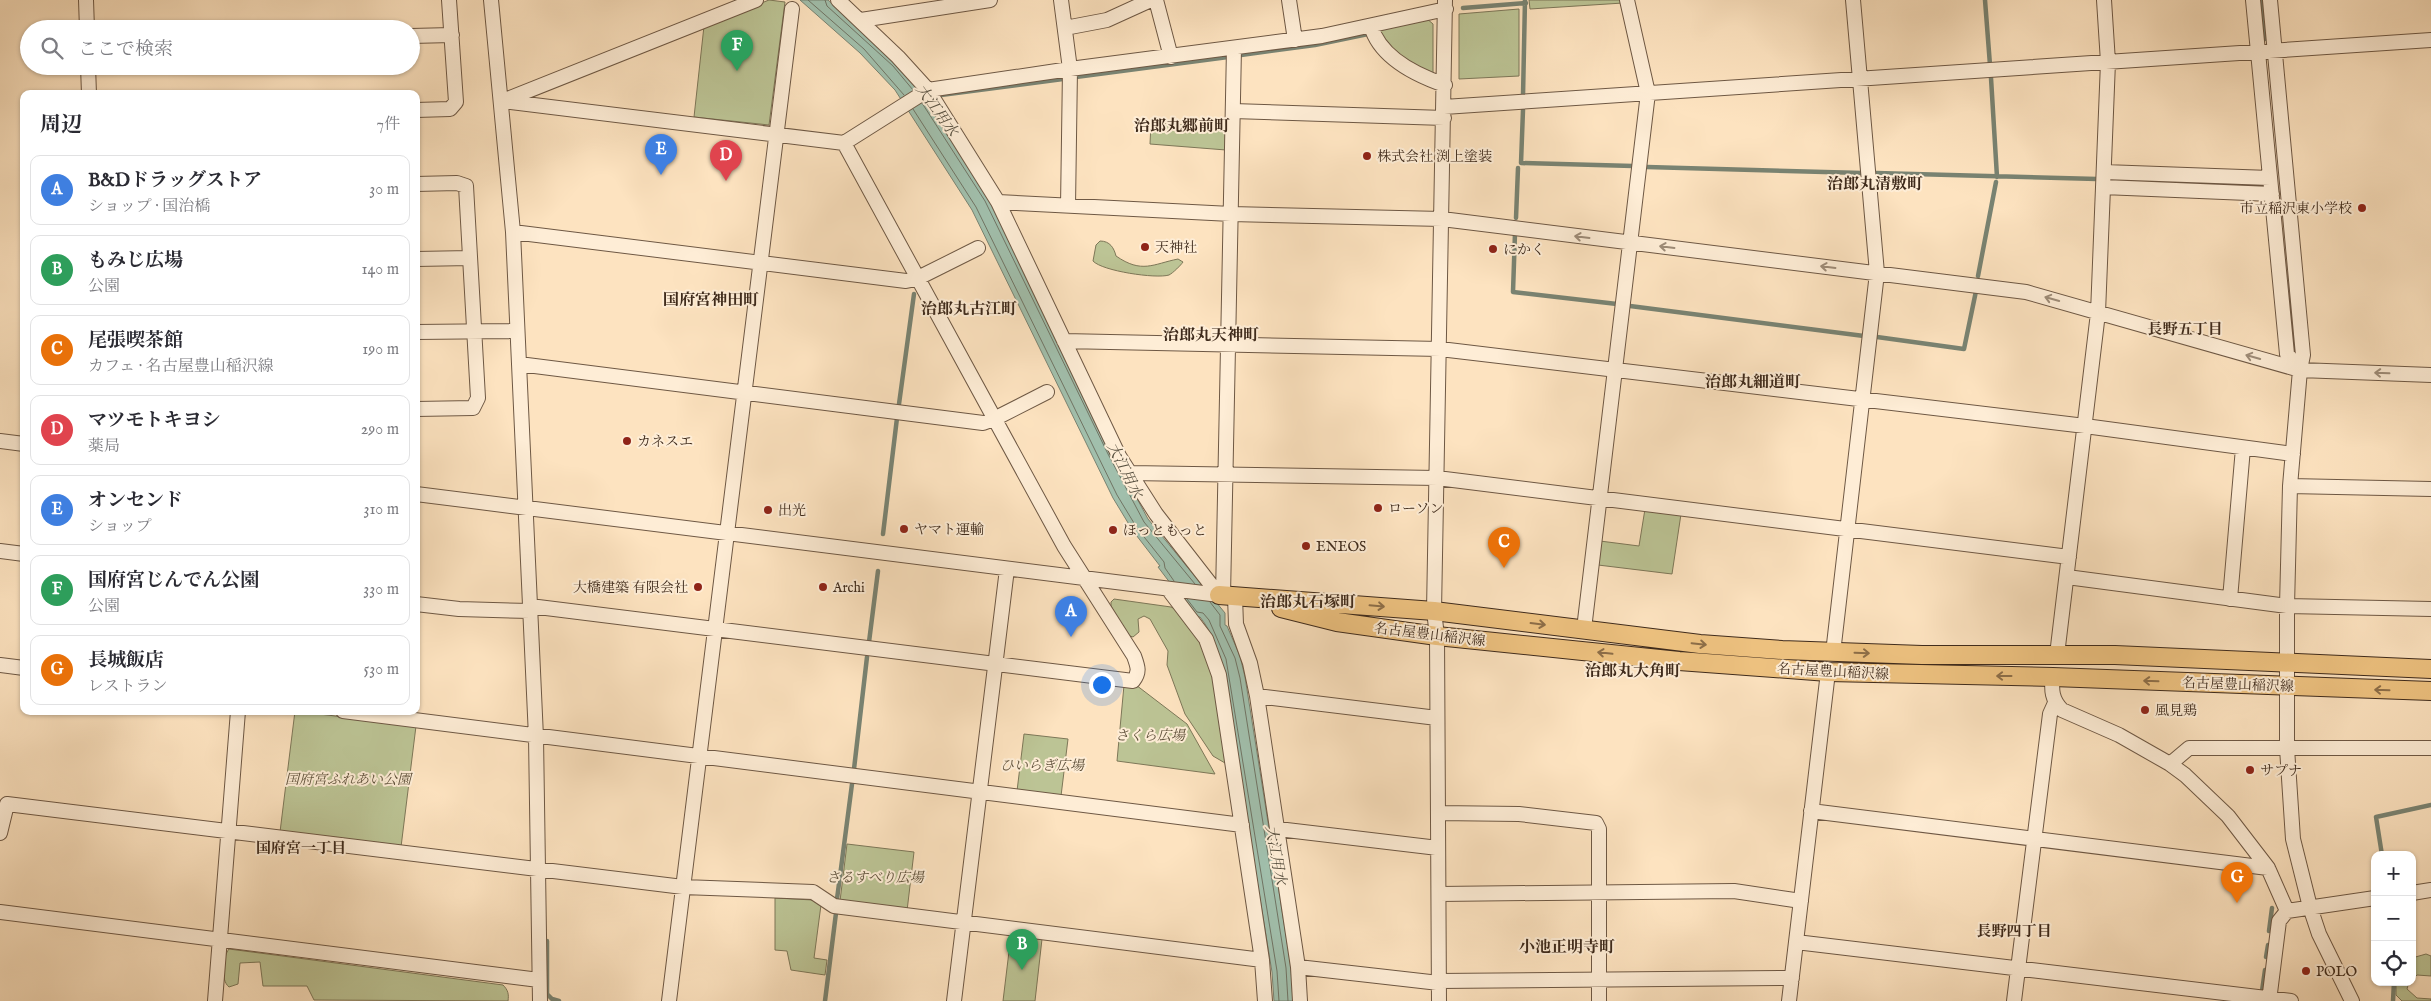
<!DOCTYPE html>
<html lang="ja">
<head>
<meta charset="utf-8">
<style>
	body { margin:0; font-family:"IM FELL English","Noto Serif JP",serif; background:#f7f7f7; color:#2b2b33 }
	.controls { position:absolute; right:15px; bottom:15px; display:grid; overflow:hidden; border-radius:10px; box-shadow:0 1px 4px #0004 }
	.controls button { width:45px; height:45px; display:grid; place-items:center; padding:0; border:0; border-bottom:1px solid #e1e1e2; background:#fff; color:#2b2b33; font:25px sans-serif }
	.you { position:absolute; left:1101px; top:684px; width:18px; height:18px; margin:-12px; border:4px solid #fff; border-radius:50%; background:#1a73e8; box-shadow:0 0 0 8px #1a73e833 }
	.badge { display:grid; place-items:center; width:32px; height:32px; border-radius:50%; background:#d93025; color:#fff; font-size:16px; font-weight:700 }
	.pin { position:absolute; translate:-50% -41px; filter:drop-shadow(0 1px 2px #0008) }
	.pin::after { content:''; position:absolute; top:26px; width:18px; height:15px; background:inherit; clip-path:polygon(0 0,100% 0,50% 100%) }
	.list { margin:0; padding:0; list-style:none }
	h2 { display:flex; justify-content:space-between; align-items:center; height:65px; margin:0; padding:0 20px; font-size:21px }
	h2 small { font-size:16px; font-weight:400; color:#7c7c81 }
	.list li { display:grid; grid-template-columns:32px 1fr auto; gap:15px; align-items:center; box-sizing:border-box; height:70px; margin:0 10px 10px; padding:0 10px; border:1px solid #e1e1e2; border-radius:10px }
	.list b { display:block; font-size:19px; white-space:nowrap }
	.list p { margin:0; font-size:16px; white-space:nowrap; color:#7c7c81 }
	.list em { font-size:16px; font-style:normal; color:#7c7c81 }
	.icon { flex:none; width:28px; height:28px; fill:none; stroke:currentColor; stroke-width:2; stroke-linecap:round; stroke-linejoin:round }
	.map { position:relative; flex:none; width:2431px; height:1001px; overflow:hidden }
	.search { position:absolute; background:#fff; box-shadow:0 1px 4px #0004; left:20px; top:20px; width:400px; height:55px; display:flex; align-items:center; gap:12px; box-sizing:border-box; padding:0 18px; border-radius:28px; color:#7c7c81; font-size:19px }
	.panel { position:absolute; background:#fff; box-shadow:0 1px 4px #0004; left:20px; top:90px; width:400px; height:625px; border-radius:10px }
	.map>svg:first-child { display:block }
	.green { fill:#bcc495; stroke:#7d7758 }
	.water { fill:#a1bfac; stroke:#798372 }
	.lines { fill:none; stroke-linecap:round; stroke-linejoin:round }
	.shore { stroke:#707464; stroke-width:1 }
	.stream { stroke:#798372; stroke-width:4.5 }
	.minor-casing { stroke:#6e5844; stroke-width:16 }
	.major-casing { stroke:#3e2a1b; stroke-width:20 }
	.minor { stroke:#feedd6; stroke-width:14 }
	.major { stroke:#eec280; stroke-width:18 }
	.oneway { stroke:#9e8c78 }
	.oneway2 { stroke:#8d6e48 }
	.poi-dot { fill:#8f2418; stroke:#feedd6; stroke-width:2 }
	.labels { text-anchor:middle; stroke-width:4; stroke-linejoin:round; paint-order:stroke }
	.poi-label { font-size:14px; fill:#3e2a1b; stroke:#feedd6; text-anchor:start }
	.street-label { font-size:14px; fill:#3e2a1b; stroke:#feedd6 }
	.park-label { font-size:14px; font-style:italic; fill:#5e503a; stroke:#feedd6 }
	.water-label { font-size:15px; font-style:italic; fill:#574f3f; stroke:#feedd6 }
	.neighbourhood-label { font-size:15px; font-weight:bold; fill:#3e2a1b; stroke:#feedd6 }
	.quarter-label { font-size:16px; font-weight:bold; fill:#3e2a1b; stroke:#feedd6 }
</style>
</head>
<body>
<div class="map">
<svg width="2431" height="1001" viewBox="0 0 2431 1001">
	<rect width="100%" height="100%" fill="#fde3c0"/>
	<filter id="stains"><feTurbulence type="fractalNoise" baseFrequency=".004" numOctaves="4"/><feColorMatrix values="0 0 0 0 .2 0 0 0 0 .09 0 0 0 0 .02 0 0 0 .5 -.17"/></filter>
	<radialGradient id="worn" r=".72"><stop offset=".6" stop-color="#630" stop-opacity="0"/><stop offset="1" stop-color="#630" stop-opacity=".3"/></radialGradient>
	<path class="green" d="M769,0L785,2L769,125L694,117L704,26Z
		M1529,0H1622L1623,3L1530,9Z
		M1519,9V76L1459,79V14Z
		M1426,18L1433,24V73L1413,70L1379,37V30Z
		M1151,123L1228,127L1226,150L1150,144Z
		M1100,241C1110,241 1114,248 1116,256C1142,274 1153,264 1178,259L1183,262C1181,265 1173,273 1169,275C1156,279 1102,271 1093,261L1096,245Z
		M1645,509L1681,514L1672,574L1598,565L1600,541L1639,546Z
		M1114,599L1171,607C1179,610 1182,616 1187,623C1219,662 1219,715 1225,763L1213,756L1185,714L1167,665L1168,651L1150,619L1144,616L1138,619L1139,632L1133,637L1127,635L1111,606V602Z
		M1124,685H1136L1187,724L1215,774L1117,761Z
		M295,711L416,726L401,847L280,832Z
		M1024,734L1068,739L1061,796L1017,791Z
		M847,844L914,852L907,911L840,901Z
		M775,898L813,900L821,905L814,958L827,960L825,975L791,970L787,951L775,950Z
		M1011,935L1042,939L1035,1001H1003Z
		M229,949L503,985C508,990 509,994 508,1001L314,1000L307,986H263L260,962L240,963L238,984L229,987C220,980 223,956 229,949Z
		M2426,954L2431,956V976L2417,975L2412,980V958Z
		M2396,982H2409L2407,989L2417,998L2431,999V1001H2402L2396,995Z"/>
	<path class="water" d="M800,0H828L866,33L918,87L989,198L1112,452L1148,519L1225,613V625L1227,626L1240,656L1245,677L1291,967L1293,1001H1274L1272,972L1221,660C1216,646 1210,629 1200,617H1196L1158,567L1160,566L1133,531L1113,498L972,210L895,90L860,53Z"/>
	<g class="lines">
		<path class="shore" d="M808,0L864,49L904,95
			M825,0L827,6L893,66L913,90
			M922,103L985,201L1108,454L1144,522L1195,584
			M913,109L976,207L1117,495L1137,528L1164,562L1165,568L1174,581
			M1187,599L1197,612L1203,613L1209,620L1226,659L1277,971L1279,1001
			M1210,602L1220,615V626L1235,658L1240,678L1286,968L1288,1001"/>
		<path class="stream" d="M1985,0L1990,65
			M2262,0L2265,39
			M1463,8L1526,3
			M1241,55L1315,45L1368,34
			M1076,77L1228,57
			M1991,78L1997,177
			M941,95L1063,79
			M1523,96L1525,0
			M1523,110L1521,163L1633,166
			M1647,167L1862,173
			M1876,173L2097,179
			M2111,180L2187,182
			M1516,218L1518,168
			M1515,233L1513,292L1617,304
			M1978,276L1996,182
			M1630,306L1864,336
			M1877,337L1964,349L1976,291
			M899,404L914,294
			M883,534L897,418
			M869,642L878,571
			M854,769L867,657
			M2382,855L2376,817L2431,805
			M837,899L852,784
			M2269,931L2272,908
			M547,941V994L552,999L559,1001
			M2266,957L2268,945
			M2262,991L2265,970
			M825,1001L836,913
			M2393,1001L2394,982"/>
		<defs>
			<path id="minor" d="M86,0L87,29
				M491,0L513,232L536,737L540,1001
				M838,0L898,57L928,90L998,202L1119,456L1156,514L1219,595
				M1061,0L1070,69L1068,206
				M1156,0L1171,57
				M1289,0L1295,40
				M2253,0L2287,354L2300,370
				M2270,0L2303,355L2300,370L2290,486L2287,606V748L2293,839L2310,907L2319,934L2352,1001
				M861,20L990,0
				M1371,26C1380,58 1416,75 1445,85
				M1065,28L1107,20L1151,0
				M411,36L452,35
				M88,66L89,94
				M505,100L756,0
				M502,101L844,143L928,90L1070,69L1322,36L1446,9
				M1444,107L2431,40
				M416,110L450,109L456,102L449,0
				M1233,111L1444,118
				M2104,172L2270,178
				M416,184L457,183L466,186L478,398L473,408L416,409
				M2103,187L2272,194
				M998,202L1231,214L1442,219L2026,292L2300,370L2431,375
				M513,232L906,281L916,279L978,248
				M416,259L470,258
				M416,332L517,331
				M1064,341L1440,349L2085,426L2293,454
				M519,364L983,423L994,419L1047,392
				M0,441L24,444
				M1130,473L1437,478L2069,557
				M2290,486L2431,489
				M416,494L1219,595
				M0,551L24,554
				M2067,577L2287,606L2431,609
				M1168,589L1206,639L1219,675L1262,960L1265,1001
				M1223,596L1234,48
				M1235,597L1236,624L1250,663L1257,696L1298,967L1300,1001
				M2230,599L2243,448
				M416,604L459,609L530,611
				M530,606L1133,681C1140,672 1138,667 1134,656L1064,546L844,143
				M1584,629L1648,93L1627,0
				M1833,653L1877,273L1853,0
				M2057,655L2098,313L2108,62L2104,0
				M0,665L24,668
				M2053,677C2051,690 2052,700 2062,710L2119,735L2170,764L2185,775L2228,816L2268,868L2287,911L2375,898
				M1257,696L1437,718
				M343,711L1242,825
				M2170,764L2189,748H2431
				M1811,811L2268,868
				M1438,813L1519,814L1596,823L1599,829V1001
				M1278,829L1438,848
				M0,833L7,804L683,887L813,892L834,906L1262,960
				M2412,893L2431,890
				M1439,894L1734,891L1801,901
				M0,912L539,980
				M1796,942L2291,1001
				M1298,967L1439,983
				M1439,981L1792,978
				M215,1001L238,711
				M669,1001L792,9
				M954,1001L1007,569
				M1439,1001L1437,636L1434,611L1445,0
				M1789,1001L1828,672
				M2014,1001L2050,714L2055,703
				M2269,1001L2279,921L2287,911"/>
			<path id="major" d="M1219,595L1434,611L1700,644L1782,650L1922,655H2115L2431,669
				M1281,608L1337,622L1437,636L1679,661L1828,672L2053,677L2431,691"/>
		</defs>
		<use href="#minor" class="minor-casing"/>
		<use href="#major" class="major-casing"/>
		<use href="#minor" class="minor"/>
		<use href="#major" class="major"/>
	</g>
	<defs><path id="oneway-shaft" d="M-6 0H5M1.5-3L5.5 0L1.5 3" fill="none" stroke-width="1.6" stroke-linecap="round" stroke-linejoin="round" transform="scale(1.25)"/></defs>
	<g class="oneway">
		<use href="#oneway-shaft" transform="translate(1582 237) rotate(-173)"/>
		<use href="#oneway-shaft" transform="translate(1667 247) rotate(-173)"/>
		<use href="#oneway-shaft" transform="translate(1828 267) rotate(-173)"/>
		<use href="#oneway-shaft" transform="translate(2052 299) rotate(-164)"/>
		<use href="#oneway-shaft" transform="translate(2253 357) rotate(-164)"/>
		<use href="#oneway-shaft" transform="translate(2382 373) rotate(-178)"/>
	</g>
	<g class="oneway2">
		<use href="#oneway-shaft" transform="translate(1377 606) rotate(5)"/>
		<use href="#oneway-shaft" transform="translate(1538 624) rotate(7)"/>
		<use href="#oneway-shaft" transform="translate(1699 644) rotate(6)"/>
		<use href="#oneway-shaft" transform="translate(1605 653) rotate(-174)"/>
		<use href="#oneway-shaft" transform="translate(1862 653) rotate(2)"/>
		<use href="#oneway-shaft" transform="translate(2004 676) rotate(-180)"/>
		<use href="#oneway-shaft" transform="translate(2151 681) rotate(-178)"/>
		<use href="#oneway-shaft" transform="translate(2382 690) rotate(-178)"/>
	</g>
	<g class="poi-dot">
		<circle cx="1367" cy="156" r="5"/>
		<circle cx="2362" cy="208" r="5"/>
		<circle cx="1145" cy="247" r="5"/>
		<circle cx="1493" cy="249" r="5"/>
		<circle cx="627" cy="441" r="5"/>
		<circle cx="1378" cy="508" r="5"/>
		<circle cx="768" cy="510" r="5"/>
		<circle cx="904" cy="529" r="5"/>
		<circle cx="1113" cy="530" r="5"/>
		<circle cx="1306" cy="546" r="5"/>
		<circle cx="698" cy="587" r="5"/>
		<circle cx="823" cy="587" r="5"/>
		<circle cx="2145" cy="710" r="5"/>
		<circle cx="2250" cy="770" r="5"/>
		<circle cx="2306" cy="971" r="5"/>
	</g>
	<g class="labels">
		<g class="poi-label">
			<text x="1377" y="161">株式会社 渕上塗装</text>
			<text x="2352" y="213" text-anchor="end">市立稲沢東小学校</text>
			<text x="1155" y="252">天神社</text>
			<text x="1503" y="254">にかく</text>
			<text x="637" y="446">カネスエ</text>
			<text x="1388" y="513">ローソン</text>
			<text x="778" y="515">出光</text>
			<text x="914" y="534">ヤマト運輸</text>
			<text x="1123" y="535">ほっともっと</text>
			<text x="1316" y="551">ENEOS</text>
			<text x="688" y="592" text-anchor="end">大橋建築 有限会社</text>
			<text x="833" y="592">Archi</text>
			<text x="2155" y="715">風見鶏</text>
			<text x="2260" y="775">サプナ</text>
			<text x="2316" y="976">POLO</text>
		</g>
		<g class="street-label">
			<text transform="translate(1430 634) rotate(7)" y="5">名古屋豊山稲沢線</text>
			<text transform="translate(1833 671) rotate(3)" y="5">名古屋豊山稲沢線</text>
			<text transform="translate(2238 684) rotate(2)" y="5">名古屋豊山稲沢線</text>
		</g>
		<g class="park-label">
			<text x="1150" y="740">さくら広場</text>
			<text x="1042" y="770">ひいらぎ広場</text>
			<text x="348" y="784">国府宮ふれあい公園</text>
			<text x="875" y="882">さるすべり広場</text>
		</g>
		<g class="water-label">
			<text transform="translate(937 110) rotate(54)" y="5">大江用水</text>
			<text transform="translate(1125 470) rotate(63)" y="5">大江用水</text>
			<text transform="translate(1276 855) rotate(80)" y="5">大江用水</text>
		</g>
		<g class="neighbourhood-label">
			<text x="2185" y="334">長野五丁目</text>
			<text x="301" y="853">国府宮一丁目</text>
			<text x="2014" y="936">長野四丁目</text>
		</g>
		<g class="quarter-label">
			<text x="1182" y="131">治郎丸郷前町</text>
			<text x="1875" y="189">治郎丸清敷町</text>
			<text x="711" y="305">国府宮神田町</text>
			<text x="969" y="314">治郎丸古江町</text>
			<text x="1211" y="340">治郎丸天神町</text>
			<text x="1753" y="387">治郎丸細道町</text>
			<text x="1308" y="607">治郎丸石塚町</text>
			<text x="1633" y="676">治郎丸大角町</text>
			<text x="1567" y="952">小池正明寺町</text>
		</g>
	</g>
	<rect width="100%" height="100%" filter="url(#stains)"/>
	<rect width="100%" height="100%" fill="url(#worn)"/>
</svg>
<div class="controls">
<button>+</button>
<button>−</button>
<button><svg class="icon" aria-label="locate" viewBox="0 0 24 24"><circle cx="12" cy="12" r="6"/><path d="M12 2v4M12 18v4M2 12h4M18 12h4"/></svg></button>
</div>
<div class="you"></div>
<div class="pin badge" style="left:1071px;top:637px;background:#3f7fe0">A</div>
<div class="pin badge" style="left:1022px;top:970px;background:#2e9e5b">B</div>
<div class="pin badge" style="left:1504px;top:568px;background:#e8710a">C</div>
<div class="pin badge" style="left:726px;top:181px;background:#e0444e">D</div>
<div class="pin badge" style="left:661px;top:175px;background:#3f7fe0">E</div>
<div class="pin badge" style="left:737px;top:71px;background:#2e9e5b">F</div>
<div class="pin badge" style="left:2237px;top:903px;background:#e8710a">G</div>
<div class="search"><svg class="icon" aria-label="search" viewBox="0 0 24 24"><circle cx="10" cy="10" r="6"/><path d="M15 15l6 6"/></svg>ここで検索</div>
<section class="panel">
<h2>周辺<small>7件</small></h2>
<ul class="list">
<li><span class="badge" style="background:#3f7fe0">A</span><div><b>B&amp;Dドラッグストア</b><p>ショップ · 国治橋</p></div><em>30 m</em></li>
<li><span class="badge" style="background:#2e9e5b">B</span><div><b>もみじ広場</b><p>公園</p></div><em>140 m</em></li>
<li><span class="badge" style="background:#e8710a">C</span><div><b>尾張喫茶館</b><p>カフェ · 名古屋豊山稲沢線</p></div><em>190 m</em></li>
<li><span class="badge" style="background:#e0444e">D</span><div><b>マツモトキヨシ</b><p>薬局</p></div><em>290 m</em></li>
<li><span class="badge" style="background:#3f7fe0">E</span><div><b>オンセンド</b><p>ショップ</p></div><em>310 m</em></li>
<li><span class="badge" style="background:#2e9e5b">F</span><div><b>国府宮じんでん公園</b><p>公園</p></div><em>330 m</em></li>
<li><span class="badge" style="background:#e8710a">G</span><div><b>長城飯店</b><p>レストラン</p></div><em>530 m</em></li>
</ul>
</section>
</div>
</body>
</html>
